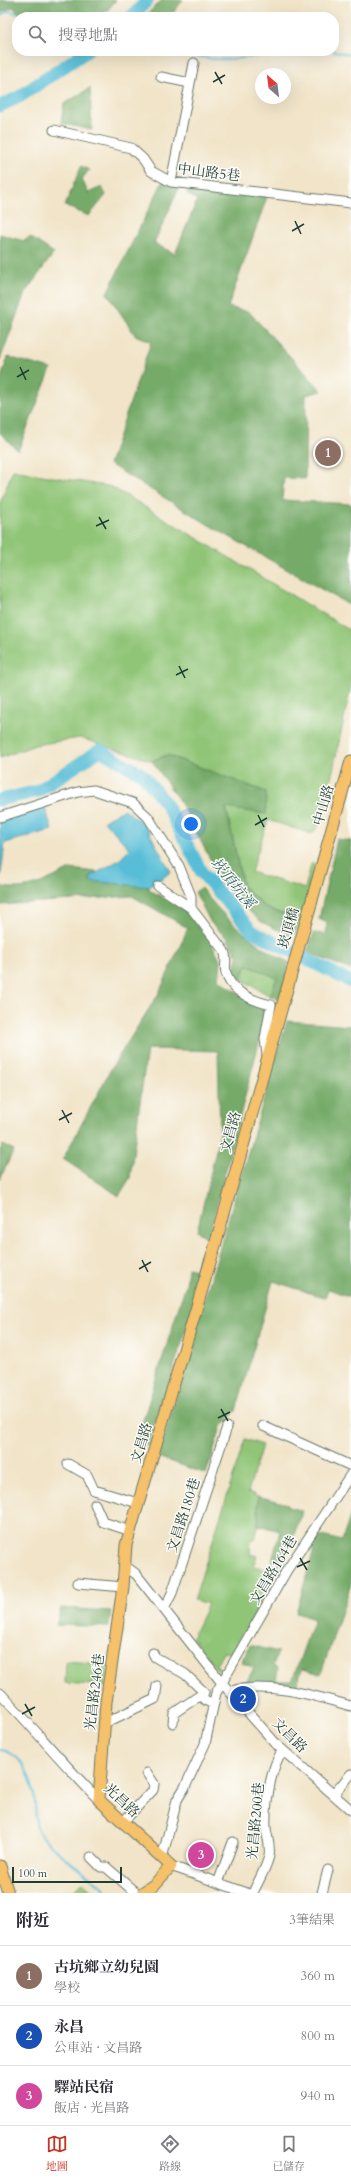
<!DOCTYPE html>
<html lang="zh-TW">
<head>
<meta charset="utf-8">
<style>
	body { margin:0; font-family:Cardo,"Noto Serif TC",serif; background:#f2f2f3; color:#2b2b33 }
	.compass { position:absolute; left:255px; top:68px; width:36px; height:36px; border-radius:50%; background:#fff; box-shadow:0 4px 16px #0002; rotate:332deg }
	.scale { position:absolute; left:12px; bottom:10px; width:110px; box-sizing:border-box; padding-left:4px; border:2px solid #1f3d34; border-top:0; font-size:11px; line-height:14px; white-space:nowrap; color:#1f3d34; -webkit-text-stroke:3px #fdfcf7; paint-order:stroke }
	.you { position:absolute; left:191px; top:824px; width:14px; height:14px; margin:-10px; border:3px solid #fff; border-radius:50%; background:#1a73e8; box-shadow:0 0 0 6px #1a73e833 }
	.badge { display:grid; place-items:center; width:26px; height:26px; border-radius:50%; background:#c8321e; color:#fff; font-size:13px; font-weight:700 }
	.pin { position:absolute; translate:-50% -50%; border:2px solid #fff; box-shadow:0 1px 4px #0006 }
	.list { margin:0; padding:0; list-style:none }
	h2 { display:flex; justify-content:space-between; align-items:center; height:52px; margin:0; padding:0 16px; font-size:17px }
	h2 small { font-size:13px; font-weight:400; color:#7c7c81 }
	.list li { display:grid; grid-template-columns:26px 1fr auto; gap:12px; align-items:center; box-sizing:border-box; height:60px; padding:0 16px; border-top:1px solid #e1e1e2 }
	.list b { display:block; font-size:15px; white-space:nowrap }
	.list p { margin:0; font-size:13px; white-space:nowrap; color:#7c7c81 }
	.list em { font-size:13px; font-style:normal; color:#7c7c81 }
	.icon { flex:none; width:22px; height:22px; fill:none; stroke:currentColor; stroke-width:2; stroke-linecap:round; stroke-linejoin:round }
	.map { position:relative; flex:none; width:351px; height:1893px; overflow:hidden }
	.search { position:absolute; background:#fff; box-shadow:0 4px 16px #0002; left:12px; right:12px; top:12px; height:44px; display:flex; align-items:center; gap:10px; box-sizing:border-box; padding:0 14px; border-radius:16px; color:#7c7c81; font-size:15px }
	.sheet { height:232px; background:#fff }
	nav { display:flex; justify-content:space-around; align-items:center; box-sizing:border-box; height:56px; border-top:1px solid #e1e1e2; background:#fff; font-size:11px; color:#7c7c81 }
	nav a { display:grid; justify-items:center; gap:2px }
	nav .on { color:#c8321e }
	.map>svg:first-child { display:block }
	.green { fill:#90c577; stroke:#588156 }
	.forest { fill:#74aa68; stroke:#4a744e }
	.water { fill:#59bed7; stroke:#3c7e86 }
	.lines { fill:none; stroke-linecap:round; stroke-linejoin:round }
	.stream { stroke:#59bed7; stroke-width:2 }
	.river { stroke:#59bed7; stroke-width:13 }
	.minor-casing { stroke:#687768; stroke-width:11 }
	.major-casing { stroke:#687768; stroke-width:13 }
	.minor { stroke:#fff; stroke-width:9 }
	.major { stroke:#f5c16b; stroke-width:11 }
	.ticks { fill:none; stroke:#1f3d34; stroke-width:1.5 }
	.labels { text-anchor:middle; stroke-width:3; stroke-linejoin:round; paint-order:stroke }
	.street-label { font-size:14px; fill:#1f3d34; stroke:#fdfcf7 }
	.water-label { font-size:15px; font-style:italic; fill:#306465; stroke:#fdfcf7 }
</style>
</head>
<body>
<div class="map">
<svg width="351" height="1893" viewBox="0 0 351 1893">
	<rect width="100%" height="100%" fill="#fdfcf7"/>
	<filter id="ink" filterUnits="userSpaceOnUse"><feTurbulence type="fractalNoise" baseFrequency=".025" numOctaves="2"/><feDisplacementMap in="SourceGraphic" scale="8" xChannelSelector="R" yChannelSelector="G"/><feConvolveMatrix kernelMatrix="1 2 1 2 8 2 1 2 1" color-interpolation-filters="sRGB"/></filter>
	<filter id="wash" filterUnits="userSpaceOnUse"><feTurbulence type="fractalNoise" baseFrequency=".012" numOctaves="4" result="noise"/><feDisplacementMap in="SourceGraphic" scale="16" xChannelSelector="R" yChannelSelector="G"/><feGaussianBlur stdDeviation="0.9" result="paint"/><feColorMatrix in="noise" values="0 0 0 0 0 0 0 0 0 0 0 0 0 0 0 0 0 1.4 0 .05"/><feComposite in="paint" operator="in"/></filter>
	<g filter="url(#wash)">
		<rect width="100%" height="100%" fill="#f1e4c8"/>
		<path class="green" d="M13,470L112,487L351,631V686L322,821L312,834L268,820L251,872L305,889L311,864H318L302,921L266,908L243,886L226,807L266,792L167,755L152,761L80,738L35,745L0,758V503Z
			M247,965L277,978L270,996L241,979Z
			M245,1439L262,1445L248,1492L258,1496V1526L255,1540H251L250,1554L257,1556L253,1566L270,1570L274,1579L233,1654L224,1652L216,1664L221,1670L219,1672L192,1638L208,1604L194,1600Z
			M66,1661L107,1664L106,1686L65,1683Z
			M83,1882L95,1893H73Z"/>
		<path class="forest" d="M0,0H116L102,17H22L13,7L0,13Z
			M162,0H183L170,17H144Z
			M90,88L92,130L61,123L64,104Z
			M81,166L89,170L82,179L88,193L102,187L106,195L89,216L65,206Z
			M163,181L179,188L154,243L175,254L197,200L187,194L190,188L267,197L228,307L249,312L322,391L306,395L305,479L284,478L282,500L351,504V606L214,528L109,464L151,342L135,335L107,293Z
			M0,234L24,241L30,237L54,253L25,293L0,360Z
			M8,357L51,369L18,451L0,433V381Z
			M167,755L266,792V814L226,808L243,886L266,908L302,921L292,937L260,921L232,895L209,857L182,805L152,761Z
			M337,839L351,841V970L307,952L314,933L326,934L327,923L319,919Z
			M70,869L97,872L90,877V881L149,887L150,890L185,911L210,940L221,962L219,980L267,1012L208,1238L197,1231L220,1133L218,1051L147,1049L130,1178L119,1196L63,1159L112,1067L159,993L188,928L132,896L0,905V886C26,893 46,881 70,869Z
			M201,888C222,916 258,949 289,962L281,1001L270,996L277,978L247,965L241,979L233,970L238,957L227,938L211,923L195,892Z
			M287,1021L351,1026V1297L328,1289L325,1298L273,1281L236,1411L221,1427L206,1474L158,1457Z
			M3,1145L14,1150L0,1179V1150Z
			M199,1255L209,1261L148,1445L136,1442L186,1284L188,1268L196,1270Z
			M258,1496L288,1504V1507L303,1511L281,1568L272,1561L280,1531L258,1525Z
			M351,1513V1584L321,1674L302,1669L296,1688L244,1686L254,1668L241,1662L250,1645L278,1652L273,1666L278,1669L276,1681H292L314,1619L296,1613L314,1549L308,1548L318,1535L342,1541Z
			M61,1608L111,1611L109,1627L56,1625Z"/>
		<path class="water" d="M45,807L52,830L5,843L0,882V819Z
			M124,809L145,825L171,872L149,887L90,881V877L119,860L130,849L104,821Z"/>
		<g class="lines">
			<path class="stream" d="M0,16L8,11L35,17
				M183,51C216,67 258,56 292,51
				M333,51L351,55
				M0,1750C23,1752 33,1782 35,1802C36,1811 34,1822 38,1830C45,1845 89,1875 104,1888L105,1893"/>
			<path class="river" d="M131,17L148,0
				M0,106L19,97L87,51
				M0,800L38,791L100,750L143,775L166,804L202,873L252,931L351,982"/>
		</g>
	</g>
	<g filter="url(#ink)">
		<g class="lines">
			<defs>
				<path id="minor" d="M161,77L190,83
					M54,130L131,148L143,159L151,171L171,182L351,203
					M171,182L194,63
					M0,817L78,792L94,790L133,803L148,817L179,866L191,896V908
					M158,886L191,908L224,951C228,959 224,965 226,973C231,992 254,1001 271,1005L265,1039L267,1055
					M263,1426L351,1466
					M68,1464L87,1475L94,1490L138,1503
					M95,1504L103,1522L131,1531
					M125,1566L136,1574L222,1683L278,1746L351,1810
					M78,1583L123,1587
					M164,1609L172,1593L227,1427
					M153,1653L155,1657L185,1674L204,1692L202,1697L205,1700L213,1704
					M230,1691C271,1682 312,1695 351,1706
					M0,1693C34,1728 65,1766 99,1800
					M105,1723L155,1699L157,1686
					M173,1723L174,1713L199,1696L202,1697
					M334,1794L351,1774
					M123,1822L153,1790L154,1784L147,1773
					M91,1857L101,1867H106L136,1893
					M162,1858L177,1800L185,1787L205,1744L216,1693L287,1570L351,1474
					M171,1866L247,1893
					M218,1883L233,1842
					M253,1893C258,1881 266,1869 269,1856C271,1846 267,1838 266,1828C265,1807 270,1767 283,1750
					M322,1893L328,1870"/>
				<path id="major" d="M0,1866L8,1893
					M142,1893L155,1884L171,1866L99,1800L106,1702L123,1587L126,1545L214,1249L351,761"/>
			</defs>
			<use href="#minor" class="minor-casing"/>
			<use href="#major" class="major-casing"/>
			<use href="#minor" class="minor"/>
			<use href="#major" class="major"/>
		</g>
	</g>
	<path class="ticks" d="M215,72L222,84M213,82L225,75M295,221L301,234M292,231L304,224M20,367L26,380M17,377L29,370M99,517L106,529M96,526L109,520M179,666L185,678M176,675L188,669M258,815L264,827M255,825L267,818M62,1110L69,1123M59,1120L72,1113M142,1260L148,1272M139,1269L151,1262M221,1409L228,1421M218,1418L230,1412M300,1558L307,1570M297,1567L310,1561M25,1704L32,1716M22,1714L35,1707"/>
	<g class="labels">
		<g class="street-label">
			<text transform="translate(209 172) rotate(7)" y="5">中山路5巷</text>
			<text transform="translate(323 805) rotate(-74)" y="5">中山路</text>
			<text transform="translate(288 928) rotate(-74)" y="5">崁頂橋</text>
			<text transform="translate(230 1132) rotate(-75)" y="5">文昌路</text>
			<text transform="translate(141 1443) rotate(-73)" y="5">文昌路</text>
			<text transform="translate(183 1515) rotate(-72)" y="5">文昌路180巷</text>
			<text transform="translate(273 1570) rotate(-59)" y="5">文昌路164巷</text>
			<text transform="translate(94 1692) rotate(-83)" y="5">光昌路246巷</text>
			<text transform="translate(290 1735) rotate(45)" y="5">文昌路</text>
			<text transform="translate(122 1800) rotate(43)" y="5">光昌路</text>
			<text transform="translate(255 1821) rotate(-85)" y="5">光昌路200巷</text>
		</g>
		<g class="water-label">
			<text transform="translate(233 883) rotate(51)" y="5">崁頂坑溪</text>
		</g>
	</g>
</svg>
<svg class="compass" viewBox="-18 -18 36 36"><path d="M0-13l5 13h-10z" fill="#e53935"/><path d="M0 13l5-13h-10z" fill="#7c7c81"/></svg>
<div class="scale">100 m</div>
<div class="you"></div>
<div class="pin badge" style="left:328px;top:453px;background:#8d6e63">1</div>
<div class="pin badge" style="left:243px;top:1699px;background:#1a4fb4">2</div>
<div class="pin badge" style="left:201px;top:1855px;background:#d1479c">3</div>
<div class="search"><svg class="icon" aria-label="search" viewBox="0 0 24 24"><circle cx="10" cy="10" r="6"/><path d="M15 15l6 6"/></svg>搜尋地點</div>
</div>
<section class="sheet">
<h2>附近<small>3筆結果</small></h2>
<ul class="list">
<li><span class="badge" style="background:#8d6e63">1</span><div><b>古坑鄉立幼兒園</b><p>學校</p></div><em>360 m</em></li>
<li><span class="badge" style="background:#1a4fb4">2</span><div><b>永昌</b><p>公車站 · 文昌路</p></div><em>800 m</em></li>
<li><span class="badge" style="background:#d1479c">3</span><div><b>驛站民宿</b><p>飯店 · 光昌路</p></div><em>940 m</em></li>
</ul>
</section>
<nav>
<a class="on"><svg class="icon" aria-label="map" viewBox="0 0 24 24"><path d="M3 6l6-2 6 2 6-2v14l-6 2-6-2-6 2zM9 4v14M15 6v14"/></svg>地圖</a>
<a><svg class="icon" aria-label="directions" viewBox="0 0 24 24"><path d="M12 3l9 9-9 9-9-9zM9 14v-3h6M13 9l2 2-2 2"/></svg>路線</a>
<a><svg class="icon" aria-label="saved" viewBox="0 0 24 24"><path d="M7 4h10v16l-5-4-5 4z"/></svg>已儲存</a>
</nav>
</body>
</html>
